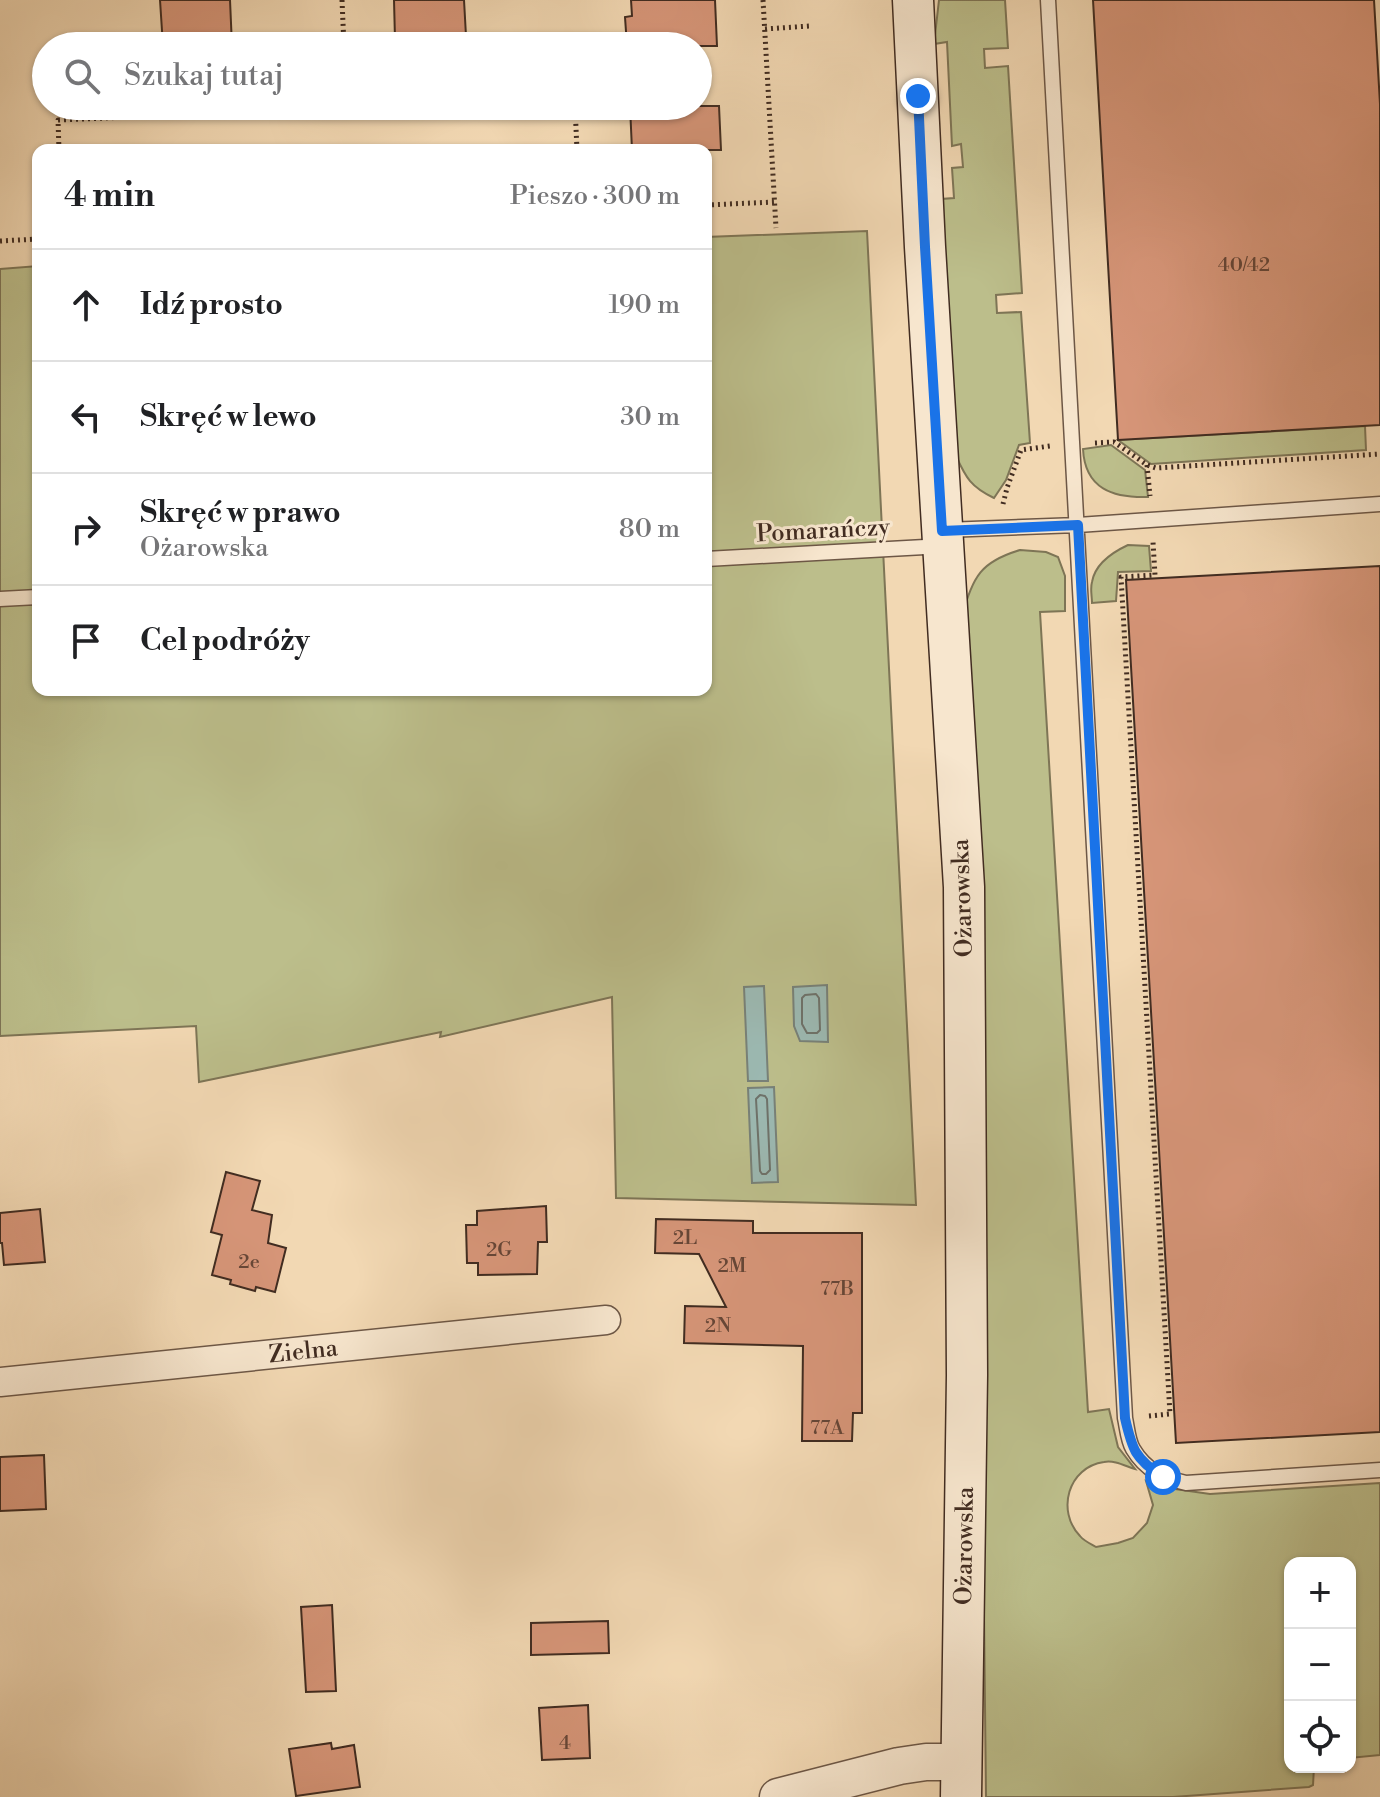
<!DOCTYPE html>
<html lang="pl">
<head>
<meta charset="utf-8">
<style>
	body { margin:0; font-family:"Libre Bodoni",serif; background:#f2f2f2; color:#202124 }
	.controls { position:absolute; right:24px; bottom:24px; display:grid; overflow:hidden; border-radius:16px; box-shadow:0 2px 6px #0004 }
	.controls button { width:72px; height:72px; display:grid; place-items:center; padding:0; border:0; border-bottom:2px solid #e0e0e0; background:#fff; color:#202124; font:40px sans-serif }
	.stop { position:absolute; width:24px; height:24px; margin:-18px; border:6px solid #1a73e8; border-radius:50%; background:#fff }
	.stop.end { background:#1a73e8; border-color:#fff; box-shadow:0 2px 8px #0008 }
	.list { margin:0; padding:0; list-style:none }
	h2 { display:flex; justify-content:space-between; align-items:center; height:104px; margin:0; padding:0 32px; font-size:34px }
	h2 small { font-size:26px; font-weight:400; color:#757577 }
	.list li { display:grid; grid-template-columns:52px 1fr auto; gap:24px; align-items:center; box-sizing:border-box; height:112px; padding:0 32px; border-top:2px solid #e0e0e0 }
	.list b { display:block; font-size:30px; white-space:nowrap }
	.list p { margin:0; font-size:26px; white-space:nowrap; color:#757577 }
	.list em { font-size:26px; font-style:normal; color:#757577 }
	.icon { flex:none; width:44px; height:44px; fill:none; stroke:currentColor; stroke-width:2; stroke-linecap:round; stroke-linejoin:round }
	.map { position:relative; flex:none; width:1380px; height:1797px; overflow:hidden }
	.search { position:absolute; background:#fff; box-shadow:0 2px 6px #0004; left:32px; top:32px; width:680px; height:88px; display:flex; align-items:center; gap:20px; box-sizing:border-box; padding:0 28px; border-radius:44px; color:#757577; font-size:30px }
	.panel { position:absolute; background:#fff; box-shadow:0 2px 6px #0004; left:32px; top:144px; width:680px; height:552px; border-radius:16px }
	.map>svg:first-child { display:block }
	.green { fill:#bcbe8b; stroke:#7e7556; stroke-width:2 }
	.water { fill:#9cb9b2; stroke:#788178; stroke-width:2 }
	.lines { fill:none; stroke-linecap:round; stroke-linejoin:round }
	.shore { stroke:#6e726a; stroke-width:2 }
	.building { fill:#d69578; stroke:#412c21; stroke-width:2 }
	.service-casing { stroke:#6d5746; stroke-width:17 }
	.minor-casing { stroke:#6d5746; stroke-width:31 }
	.tertiary-casing { stroke:#6d5746; stroke-width:39 }
	.secondary-casing { stroke:#412c21; stroke-width:43 }
	.path { stroke:#412c21; stroke-width:5; stroke-dasharray:2 4; stroke-linecap:butt }
	.service { stroke:#f7e6ce; stroke-width:14 }
	.minor { stroke:#f7e6ce; stroke-width:28 }
	.tertiary { stroke:#f7e6ce; stroke-width:36 }
	.secondary { stroke:#f7e6ce; stroke-width:40 }
	.route { stroke:#1a73e8; stroke-width:10 }
	.labels { text-anchor:middle; stroke-width:6; stroke-linejoin:round; paint-order:stroke }
	.number-label { font-size:20px; fill:#664637 }
	.street-label { font-size:24px; fill:#412c21; stroke:#f7e6ce }
</style>
</head>
<body>
<div class="map">
<svg width="1380" height="1797" viewBox="0 0 1380 1797">
	<rect width="100%" height="100%" fill="#f2d8b3"/>
	<filter id="stains"><feTurbulence type="fractalNoise" baseFrequency=".0025" numOctaves="4"/><feColorMatrix values="0 0 0 0 .2 0 0 0 0 .09 0 0 0 0 .02 0 0 0 .5 -.17"/></filter>
	<radialGradient id="worn" r=".72"><stop offset=".6" stop-color="#630" stop-opacity="0"/><stop offset="1" stop-color="#630" stop-opacity=".3"/></radialGradient>
	<path class="green" d="M939,0H1005L1008,48L984,49L985,68L1008,66L1022,293L996,295L997,313L1021,312L1030,443L1019,445L1006,480L994,498C971,487 966,478 956,456L941,199L954,198L952,168L963,167L961,144L952,146L947,42L934,44Z
		M867,231L916,1205L616,1198L612,997L440,1037L441,1032L199,1082L196,1026L0,1036V269L38,266V690H706V237Z
		M1365,426L1366,450L1151,464L1118,440Z
		M1111,445L1145,470L1148,497C1113,498 1085,489 1083,449Z
		M1128,545L1149,546L1151,571L1118,572L1116,601L1092,603C1092,596 1090,589 1092,582C1095,564 1113,552 1128,545Z
		M1020,550L1046,552L1058,557L1065,576V611L1040,612L1088,1412L1109,1409L1118,1447L1135,1469C1125,1466 1115,1460 1104,1462C1068,1467 1056,1511 1080,1536C1084,1541 1091,1544 1096,1547L1118,1543L1133,1538L1147,1523L1153,1505L1146,1481L1161,1487L1210,1494L1380,1483V1755L1350,1758V1563H1290V1767H1314L1313,1785L1309,1787L1173,1797H986L980,1248L962,615C974,576 980,562 1020,550Z"/>
	<path class="water" d="M827,985L828,1042L800,1041L794,1026L793,987Z
		M764,986L768,1081H748L744,987Z
		M774,1087L778,1182L752,1183L748,1088Z"/>
	<g class="lines">
		<path class="shore" d="M816,994L819,998L820,1030L817,1033H807L802,1024V998L805,995Z
			M760,1095L765,1096L767,1099L770,1170L766,1174H762L760,1171L756,1099Z"/>
	</g>
	<path class="building" d="M160,0H230L232,46H163Z
		M394,0H464L466,36L395,39Z
		M631,0H715L717,46H627L625,17L632,16Z
		M1093,0H1374L1380,104V425L1118,440Z
		M630,106H719L721,150H632Z
		M1380,566V1432L1176,1443L1126,580Z
		M226,1172L260,1181L252,1210L272,1215L268,1243L286,1248L275,1292L256,1287L255,1291L230,1284L231,1280L212,1275L222,1235L211,1232Z
		M546,1206L547,1242H538L537,1274L478,1275V1263H467L466,1225H477V1211Z
		M40,1209L45,1262L4,1265L2,1243H0V1213Z
		M656,1219L753,1221V1233H862V1413H853L852,1441H802L803,1346L684,1343L685,1306L726,1307L699,1254L655,1253Z
		M44,1455L46,1509L0,1511V1457Z
		M332,1605L336,1691L306,1692L301,1607Z
		M608,1621L609,1653L531,1655V1623Z
		M588,1705L590,1758L542,1760L539,1708Z
		M331,1743L332,1749L354,1745L360,1787L296,1796L289,1749Z"/>
	<g class="lines">
		<defs>
			<path id="service" d="M1048,0L1125,1418C1127,1427 1128,1441 1133,1449C1146,1471 1164,1478 1186,1483L1380,1470
				M945,530L1078,525L1380,504
				M706,559L943,546
				M0,599L38,597"/>
			<path id="minor" d="M0,1382L606,1320"/>
			<path id="tertiary" d="M778,1797L899,1766L926,1762H961"/>
			<path id="secondary" d="M913,0L925,247L964,887L967,1375L961,1797"/>
		</defs>
		<use href="#service" class="service-casing"/>
		<use href="#minor" class="minor-casing"/>
		<use href="#tertiary" class="tertiary-casing"/>
		<use href="#secondary" class="secondary-casing"/>
		<path class="path" d="M342,0L344,46
			M763,0L776,228
			M765,29L810,26
			M575,106L577,150
			M59,150L58,120L387,106
			M706,205L775,202
			M0,241L38,239
			M1095,443L1114,442L1147,465L1156,468L1380,454
			M1147,465L1150,496
			M1003,504L1007,488L1021,450L1050,446
			M1149,1416L1170,1414L1121,577L1155,575L1153,542"/>
		<use href="#service" class="service"/>
		<use href="#minor" class="minor"/>
		<use href="#tertiary" class="tertiary"/>
		<use href="#secondary" class="secondary"/>
	</g>
	<g class="lines">
		<path class="route" d="M918,96L925,247L942,531L1078,525L1125,1418C1132,1449 1135,1459 1163,1477"/>
	</g>
	<g class="labels">
		<g class="number-label">
			<text x="1244" y="271">40/42</text>
			<text x="685" y="1244">2L</text>
			<text x="499" y="1256">2G</text>
			<text x="249" y="1268">2e</text>
			<text x="732" y="1272">2M</text>
			<text x="837" y="1295">77B</text>
			<text x="718" y="1332">2N</text>
			<text x="827" y="1434">77A</text>
			<text x="565" y="1749">4</text>
		</g>
		<g class="street-label">
			<text transform="translate(823 530) rotate(-3)" y="8">Pomarańczy</text>
			<text transform="translate(962 898) rotate(-92)" y="8">Ożarowska</text>
			<text transform="translate(303 1351) rotate(-6)" y="8">Zielna</text>
			<text transform="translate(964 1546) rotate(-89)" y="8">Ożarowska</text>
		</g>
	</g>
	<rect width="100%" height="100%" filter="url(#stains)"/>
	<rect width="100%" height="100%" fill="url(#worn)"/>
</svg>
<div class="controls">
<button>+</button>
<button>−</button>
<button><svg class="icon" aria-label="locate" viewBox="0 0 24 24"><circle cx="12" cy="12" r="6"/><path d="M12 2v4M12 18v4M2 12h4M18 12h4"/></svg></button>
</div>
<div class="stop" style="left:1163px;top:1477px"></div>
<div class="stop end" style="left:918px;top:96px"></div>
<div class="search"><svg class="icon" aria-label="search" viewBox="0 0 24 24"><circle cx="10" cy="10" r="6"/><path d="M15 15l6 6"/></svg>Szukaj tutaj</div>
<section class="panel">
<h2>4 min<small>Pieszo · 300 m</small></h2>
<ul class="list">
<li><svg class="icon" aria-label="ahead" viewBox="0 0 24 24"><path d="M12 20V5M6 11l6-6 6 6"/></svg><div><b>Idź prosto</b></div><em>190 m</em></li>
<li><svg class="icon" aria-label="left" viewBox="0 0 24 24"><path d="M17 20v-9H6M10 6l-5 5 5 5"/></svg><div><b>Skręć w lewo</b></div><em>30 m</em></li>
<li><svg class="icon" aria-label="right" viewBox="0 0 24 24"><path d="M7 20v-9h11M14 6l5 5-5 5"/></svg><div><b>Skręć w prawo</b><p>Ożarowska</p></div><em>80 m</em></li>
<li><svg class="icon" aria-label="arrive" viewBox="0 0 24 24"><path d="M6 21V4h12l-3 4 3 4H6"/></svg><div><b>Cel podróży</b></div></li>
</ul>
</section>
</div>
</body>
</html>
